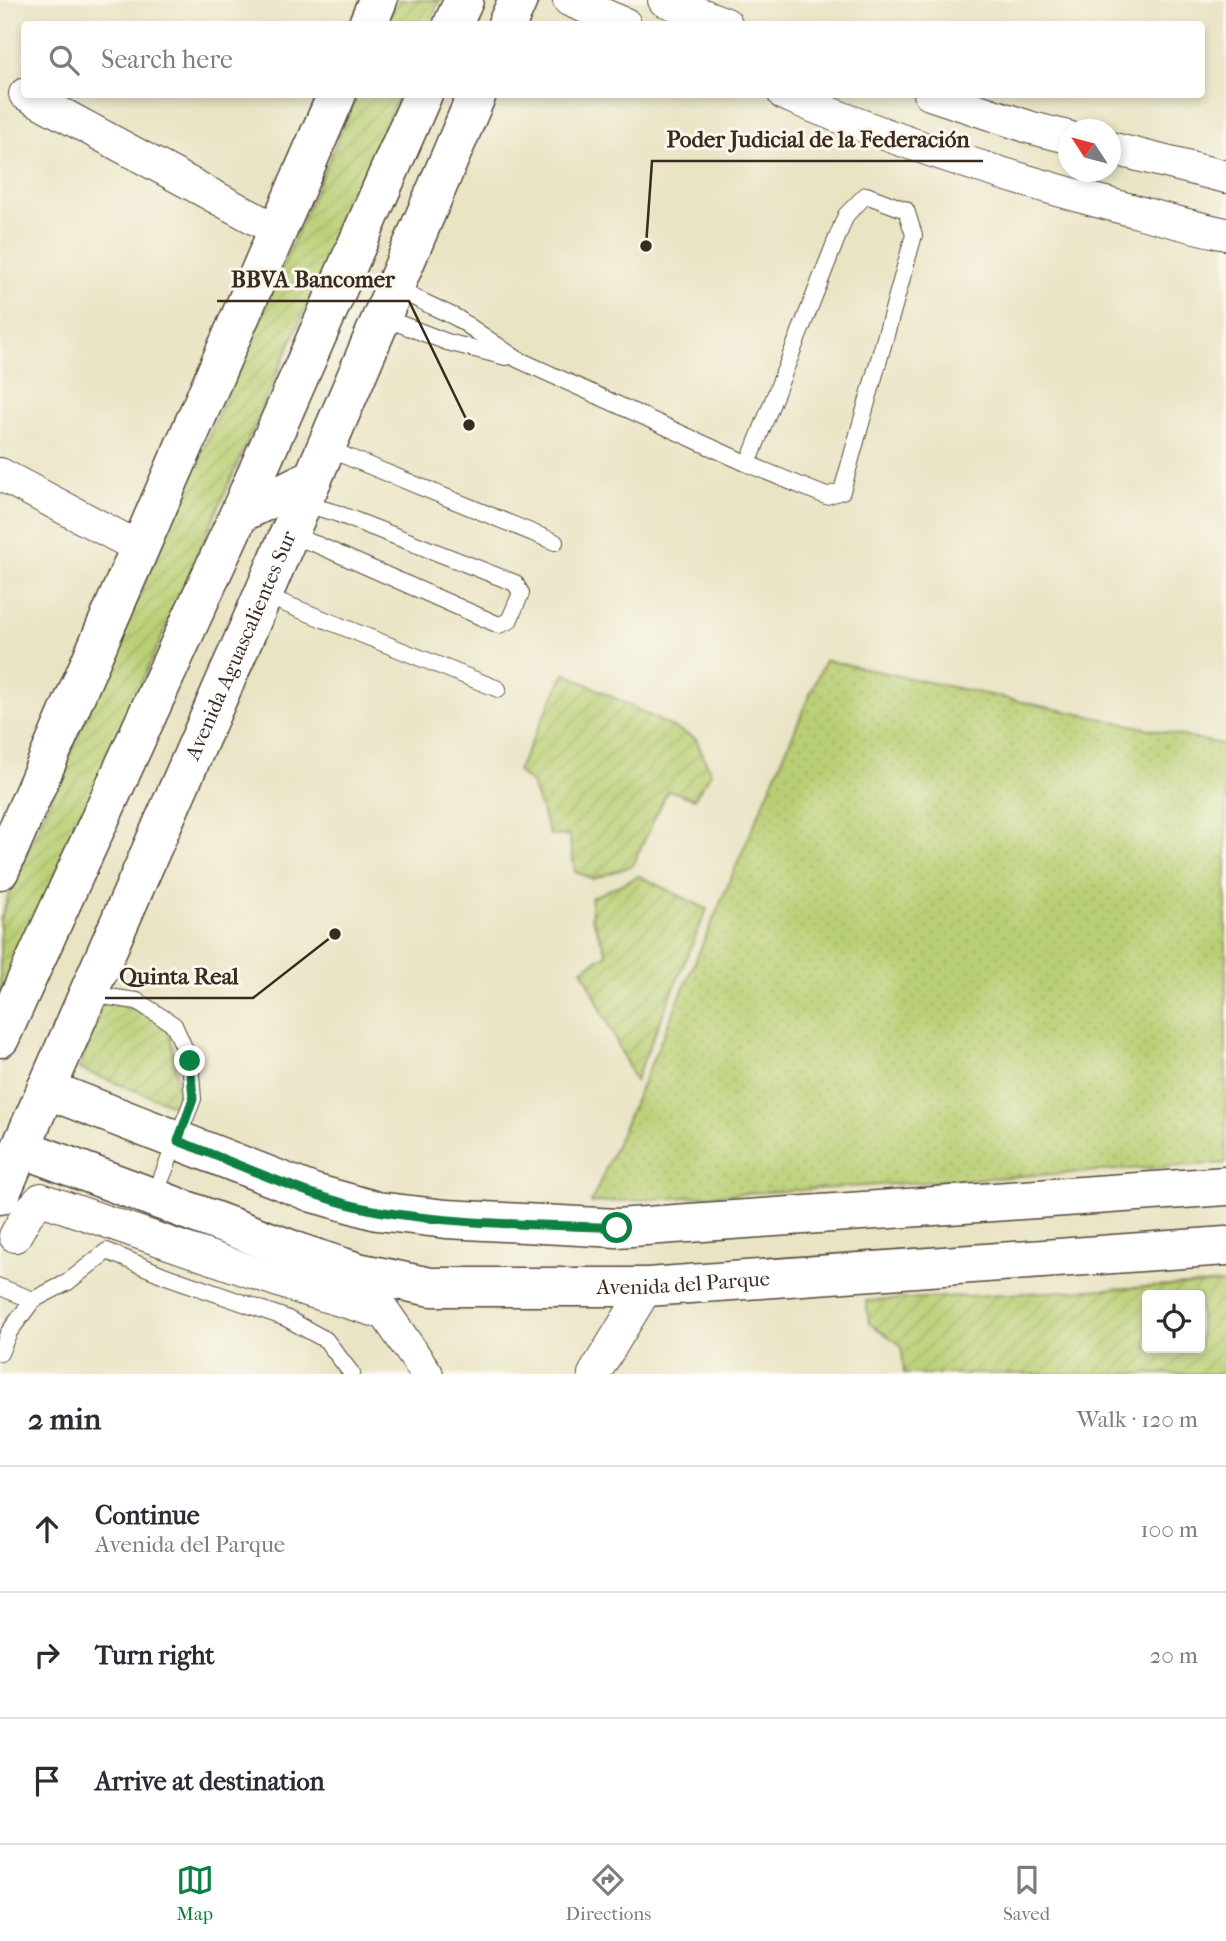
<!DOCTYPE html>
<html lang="en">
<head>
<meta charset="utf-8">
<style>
	body { margin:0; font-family:"IM FELL French Canon",serif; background:#f7f7f7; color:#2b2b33 }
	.controls { position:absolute; right:21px; bottom:21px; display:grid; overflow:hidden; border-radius:7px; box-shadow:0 4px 10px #0003 }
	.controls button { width:63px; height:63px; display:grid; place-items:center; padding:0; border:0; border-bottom:2px solid #e1e1e2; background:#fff; color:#2b2b33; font:35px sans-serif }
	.compass { position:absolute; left:1058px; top:119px; width:63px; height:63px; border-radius:50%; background:#fff; box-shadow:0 4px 10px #0003; rotate:306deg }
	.stop { position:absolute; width:21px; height:21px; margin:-16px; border:5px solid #0b8043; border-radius:50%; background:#fff }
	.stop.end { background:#0b8043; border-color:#fff; box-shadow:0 2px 7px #0008 }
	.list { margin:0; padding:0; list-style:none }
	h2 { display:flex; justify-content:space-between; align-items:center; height:91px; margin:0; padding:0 28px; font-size:30px }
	h2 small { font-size:23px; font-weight:400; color:#7c7c81 }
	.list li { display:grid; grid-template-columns:46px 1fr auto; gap:21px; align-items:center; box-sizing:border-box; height:126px; padding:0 28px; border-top:2px solid #e1e1e2 }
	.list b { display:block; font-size:26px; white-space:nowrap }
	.list p { margin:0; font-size:23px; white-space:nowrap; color:#7c7c81 }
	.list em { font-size:23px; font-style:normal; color:#7c7c81 }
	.icon { flex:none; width:38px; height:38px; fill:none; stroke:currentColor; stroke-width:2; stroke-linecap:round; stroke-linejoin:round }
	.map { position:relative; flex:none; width:1226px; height:1374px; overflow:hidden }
	.search { position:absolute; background:#fff; box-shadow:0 4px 10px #0003; left:21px; right:21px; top:21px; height:77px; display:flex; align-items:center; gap:18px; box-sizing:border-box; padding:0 24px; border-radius:7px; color:#7c7c81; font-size:26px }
	.sheet { height:469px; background:#fff }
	nav { display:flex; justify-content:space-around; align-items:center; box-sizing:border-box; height:98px; border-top:2px solid #e1e1e2; background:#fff; font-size:19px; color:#7c7c81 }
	nav a { display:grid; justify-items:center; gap:4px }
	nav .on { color:#0b8043 }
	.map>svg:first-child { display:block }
	.grass { fill:url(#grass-dots); stroke:#7a7c49; stroke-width:2 }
	.garden { fill:url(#garden-furrows); stroke:#7a7c49; stroke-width:2; fill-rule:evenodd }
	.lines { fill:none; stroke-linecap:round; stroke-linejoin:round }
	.lane-casing { stroke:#554637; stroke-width:18 }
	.street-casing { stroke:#554637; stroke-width:34 }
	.secondary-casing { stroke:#554637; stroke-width:41 }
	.primary-casing { stroke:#554637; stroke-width:41 }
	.lane { stroke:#fff; stroke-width:16 }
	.street { stroke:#fff; stroke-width:32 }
	.secondary { stroke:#fff; stroke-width:38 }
	.primary { stroke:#fff; stroke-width:38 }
	.route { stroke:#0b8043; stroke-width:9 }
	.labels { text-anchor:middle; stroke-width:6; stroke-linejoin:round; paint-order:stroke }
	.street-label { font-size:21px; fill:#3b2a1e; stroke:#fbf7ec }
	.leader { fill:none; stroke:#3b2a1e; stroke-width:2.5 }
	.callout-dot { fill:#3b2a1e; stroke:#fbf7ec; stroke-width:2.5 }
	.callout-label { font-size:23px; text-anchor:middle; font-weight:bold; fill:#3b2a1e; stroke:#fbf7ec; stroke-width:6; stroke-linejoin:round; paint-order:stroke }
</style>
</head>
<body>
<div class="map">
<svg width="1226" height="1374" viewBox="0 0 1226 1374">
	<defs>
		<pattern id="grass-dots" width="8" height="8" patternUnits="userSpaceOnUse" patternTransform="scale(1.75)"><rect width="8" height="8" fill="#b9cf74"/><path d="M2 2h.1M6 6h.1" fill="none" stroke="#a0b264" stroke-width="1.8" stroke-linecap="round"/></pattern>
		<pattern id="garden-furrows" width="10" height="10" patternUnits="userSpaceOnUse" patternTransform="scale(1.75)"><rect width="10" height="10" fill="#b9cf74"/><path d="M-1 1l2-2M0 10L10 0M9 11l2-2" fill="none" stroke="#a0b264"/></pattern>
	</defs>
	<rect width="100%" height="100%" fill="#fbf7ec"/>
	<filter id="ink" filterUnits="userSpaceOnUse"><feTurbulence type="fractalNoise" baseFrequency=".0143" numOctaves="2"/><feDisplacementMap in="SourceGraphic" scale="14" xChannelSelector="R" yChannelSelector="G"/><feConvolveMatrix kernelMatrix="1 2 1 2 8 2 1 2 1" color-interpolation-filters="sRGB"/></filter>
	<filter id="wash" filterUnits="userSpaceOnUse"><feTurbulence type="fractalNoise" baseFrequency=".00686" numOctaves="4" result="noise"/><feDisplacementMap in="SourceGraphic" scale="28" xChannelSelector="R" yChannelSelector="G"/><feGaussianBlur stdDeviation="1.57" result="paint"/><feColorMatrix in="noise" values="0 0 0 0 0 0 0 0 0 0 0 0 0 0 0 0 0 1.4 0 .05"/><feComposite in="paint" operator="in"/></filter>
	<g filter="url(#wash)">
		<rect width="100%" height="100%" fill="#e9e4c4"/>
		<path class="grass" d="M825,660L1226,745V1163L591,1203Z"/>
		<path class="garden" d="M398,0H440L429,24H387Z
			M357,95H399L41,913L0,994V920L8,897Z
			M565,673L696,739L711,773L694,799L668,790L632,866L593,879L575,872L569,836L550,835L532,784L517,771Z
			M639,876L707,909L635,1081L582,969L607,954L592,918L591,898Z
			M103,1002C122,1006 150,1010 164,1026C176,1040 177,1089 178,1107L79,1069Z
			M1226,1283V1374H904L901,1345L869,1323L866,1301ZM1147,1295H1200V1348H1147Z"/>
	</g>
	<g filter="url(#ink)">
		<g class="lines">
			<defs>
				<path id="lane" d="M394,288L457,318L517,359L748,464L826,496L842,491L914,235L906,210L866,195L846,215L748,464
					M382,317L447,342L506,357
					M326,448L555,542
					M289,535L318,545L499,625L509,621L521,593L515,583L336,513L302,503
					M263,595L498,689
					M88,994L137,1001L174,1025L190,1061L193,1099L154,1197
					M0,1287L33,1300
					M0,1353L9,1332L33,1300L68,1282L107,1251L166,1276L286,1318L326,1340L352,1374"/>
				<path id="street" d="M569,0L625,24
					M664,0L726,24
					M25,94L278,231
					M784,94C885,138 991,172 1097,201C1140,212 1182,225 1226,234
					M930,94L1032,128L1068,137
					M1110,148L1226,177
					M0,474L140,548
					M15,1236L28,1213L41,1199L296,1287L383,1313
					M372,1294L427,1374
					M594,1374L647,1287"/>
				<g id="secondary">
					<path d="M507,24L518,0"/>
					<path d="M46,1089L313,1193L377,1211L446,1219L617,1228L1226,1186"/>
					<path id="s1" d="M21,1148L306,1255L358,1272L431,1287H647L1226,1246"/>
					<path id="s2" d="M0,1195L263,595L477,94"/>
				</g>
				<path id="primary" d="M368,24L378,0
					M453,24L464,0
					M239,514L313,478
					M0,870L337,94
					M0,1038L239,514L423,94"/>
			</defs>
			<use href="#lane" class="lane-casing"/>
			<use href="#street" class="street-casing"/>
			<use href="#secondary" class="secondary-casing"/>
			<use href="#primary" class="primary-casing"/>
			<use href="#lane" class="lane"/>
			<use href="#street" class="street"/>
			<use href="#secondary" class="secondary"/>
			<use href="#primary" class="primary"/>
		</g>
	</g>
	<g class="lines" filter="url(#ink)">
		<path class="route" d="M190,1061L193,1099L178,1141C242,1165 311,1199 378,1211C456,1225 538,1224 617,1228"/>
	</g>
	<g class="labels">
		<g class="street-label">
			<text dy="7" stroke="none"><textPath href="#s2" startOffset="600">Avenida Aguascalientes Sur</textPath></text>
			<text dy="7" stroke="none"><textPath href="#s1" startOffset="686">Avenida del Parque</textPath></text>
		</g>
	</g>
	<path class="leader" d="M646 246L652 161H983M469 425L409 301H217M335 934L253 998H105"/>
	<g class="callout-dot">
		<circle cx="646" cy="246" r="7"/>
		<circle cx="469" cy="425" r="7"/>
		<circle cx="335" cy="934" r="7"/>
	</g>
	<g class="callout-label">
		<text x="818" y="147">Poder Judicial de la Federación</text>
		<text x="313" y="287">BBVA Bancomer</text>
		<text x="179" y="984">Quinta Real</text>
	</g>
</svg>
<div class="controls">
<button><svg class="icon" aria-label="locate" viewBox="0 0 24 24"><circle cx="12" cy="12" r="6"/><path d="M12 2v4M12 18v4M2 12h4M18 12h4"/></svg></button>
</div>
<svg class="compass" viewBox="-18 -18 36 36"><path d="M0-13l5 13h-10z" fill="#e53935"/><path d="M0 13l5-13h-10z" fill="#7c7c81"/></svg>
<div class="stop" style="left:617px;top:1228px"></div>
<div class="stop end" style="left:190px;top:1061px"></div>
<div class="search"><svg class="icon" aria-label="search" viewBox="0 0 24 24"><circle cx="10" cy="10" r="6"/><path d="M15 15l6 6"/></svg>Search here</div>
</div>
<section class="sheet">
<h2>2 min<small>Walk · 120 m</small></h2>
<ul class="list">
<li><svg class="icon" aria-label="ahead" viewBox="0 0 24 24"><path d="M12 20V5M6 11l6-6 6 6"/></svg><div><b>Continue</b><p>Avenida del Parque</p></div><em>100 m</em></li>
<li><svg class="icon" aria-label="right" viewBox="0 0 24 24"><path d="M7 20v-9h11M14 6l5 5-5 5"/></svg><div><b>Turn right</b></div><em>20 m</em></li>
<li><svg class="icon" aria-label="arrive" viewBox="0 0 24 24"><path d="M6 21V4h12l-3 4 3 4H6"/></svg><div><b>Arrive at destination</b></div></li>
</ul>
</section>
<nav>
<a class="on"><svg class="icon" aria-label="map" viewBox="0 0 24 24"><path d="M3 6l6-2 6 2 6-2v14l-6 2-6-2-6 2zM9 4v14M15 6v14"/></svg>Map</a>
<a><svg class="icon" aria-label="directions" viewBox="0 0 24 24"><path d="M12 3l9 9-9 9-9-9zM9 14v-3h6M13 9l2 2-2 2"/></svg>Directions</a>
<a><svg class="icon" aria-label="saved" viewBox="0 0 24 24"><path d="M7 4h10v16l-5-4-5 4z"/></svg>Saved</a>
</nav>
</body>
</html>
